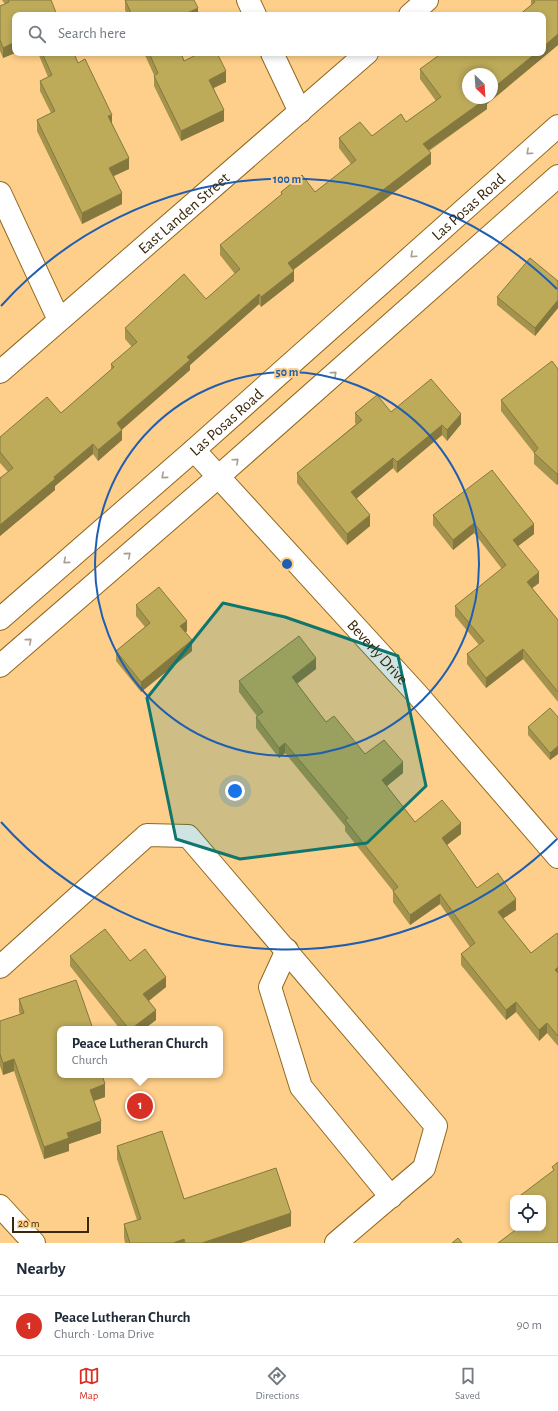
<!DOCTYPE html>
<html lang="en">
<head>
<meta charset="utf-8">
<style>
	body { margin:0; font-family:"Alegreya Sans",sans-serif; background:#f2f2f3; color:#1f2937 }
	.controls { position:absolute; right:12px; bottom:12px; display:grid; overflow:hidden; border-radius:8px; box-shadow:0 2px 6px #0003 }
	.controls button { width:36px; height:36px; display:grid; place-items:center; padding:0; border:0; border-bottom:1px solid #e0e1e3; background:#fff; color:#1f2937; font:20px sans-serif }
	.compass { position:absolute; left:462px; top:68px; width:36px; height:36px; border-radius:50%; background:#fff; box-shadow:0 2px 6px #0003; rotate:155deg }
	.scale { position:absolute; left:12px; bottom:10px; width:77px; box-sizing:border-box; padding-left:4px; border:2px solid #3a280a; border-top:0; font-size:11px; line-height:14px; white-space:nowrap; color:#3a280a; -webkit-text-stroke:3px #fecf8a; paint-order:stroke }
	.you { position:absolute; left:235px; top:791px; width:14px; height:14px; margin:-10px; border:3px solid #fff; border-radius:50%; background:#1a73e8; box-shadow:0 0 0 6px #1a73e833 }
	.badge { display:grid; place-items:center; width:26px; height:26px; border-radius:50%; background:#d93025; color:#fff; font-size:13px; font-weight:700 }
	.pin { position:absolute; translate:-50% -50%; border:2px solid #fff; box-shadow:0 1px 4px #0006 }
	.popup { position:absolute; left:57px; top:1026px; width:166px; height:52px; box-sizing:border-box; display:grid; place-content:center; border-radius:8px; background:#fff; filter:drop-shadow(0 1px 3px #0005); font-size:13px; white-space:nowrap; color:#747a83 }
	.popup b { font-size:15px; color:#1f2937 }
	.popup::after { content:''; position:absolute; left:50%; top:100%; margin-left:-8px; border:8px solid transparent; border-top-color:#fff }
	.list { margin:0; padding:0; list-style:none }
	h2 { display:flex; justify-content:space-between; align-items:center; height:52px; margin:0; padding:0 16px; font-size:17px }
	h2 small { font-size:13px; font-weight:400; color:#747a83 }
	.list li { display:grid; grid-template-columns:26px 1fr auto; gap:12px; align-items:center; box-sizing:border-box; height:60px; padding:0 16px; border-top:1px solid #e0e1e3 }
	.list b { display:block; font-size:15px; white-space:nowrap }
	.list p { margin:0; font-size:13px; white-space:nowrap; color:#747a83 }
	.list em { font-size:13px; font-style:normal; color:#747a83 }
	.icon { flex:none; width:22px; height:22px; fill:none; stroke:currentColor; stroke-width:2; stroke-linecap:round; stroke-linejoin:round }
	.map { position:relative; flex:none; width:558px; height:1243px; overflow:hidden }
	.search { position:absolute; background:#fff; box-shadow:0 2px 6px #0003; left:12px; right:12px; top:12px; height:44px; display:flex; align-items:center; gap:10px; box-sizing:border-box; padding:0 14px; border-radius:8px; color:#747a83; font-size:15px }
	.sheet { height:112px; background:#fff }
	nav { display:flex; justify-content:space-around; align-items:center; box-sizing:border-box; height:56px; border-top:1px solid #e0e1e3; background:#fff; font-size:11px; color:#747a83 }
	nav a { display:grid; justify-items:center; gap:2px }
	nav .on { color:#d93025 }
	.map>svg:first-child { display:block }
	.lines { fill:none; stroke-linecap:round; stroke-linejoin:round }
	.minor-casing { stroke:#92681e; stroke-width:24 }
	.major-casing { stroke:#92681e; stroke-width:24 }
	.minor { stroke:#fff; stroke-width:22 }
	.major { stroke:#fff; stroke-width:22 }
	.wall { fill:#a3934d }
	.shaded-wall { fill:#84783f }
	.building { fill:#bdab5a; stroke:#84783f }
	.oneway { stroke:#a69e91 }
	.marked { fill:#0f766e; fill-opacity:0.2; stroke:#0f766e; stroke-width:3; stroke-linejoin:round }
	.ring { fill:none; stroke:#205fb0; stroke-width:2 }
	.labels { text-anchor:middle; stroke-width:4; stroke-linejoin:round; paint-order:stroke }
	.street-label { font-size:16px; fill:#3a280a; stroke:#fecf8a }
	.centre { fill:#205fb0; stroke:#fecf8a; stroke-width:2 }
	.ring-label { font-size:12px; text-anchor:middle; font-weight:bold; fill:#205fb0; stroke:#fecf8a; stroke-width:4; stroke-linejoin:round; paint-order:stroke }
</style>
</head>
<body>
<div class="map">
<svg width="558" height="1243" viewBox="0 0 558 1243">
	<rect width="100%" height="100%" fill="#fecf8a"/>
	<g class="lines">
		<defs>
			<g id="minor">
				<path d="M248,0L255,15"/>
				<path d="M410,15L427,0"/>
				<path d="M272,53L300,112"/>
				<path d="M0,193L59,320"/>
				<path id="s1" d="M0,372L367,53"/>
				<path id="s2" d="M194,450L417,694L558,857"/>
				<path d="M287,950L270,987L301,1087L391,1197"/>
				<path d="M0,967L147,835L188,836L436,1126L424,1168L336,1243"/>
				<path d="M0,1206L34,1243"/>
			</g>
			<g id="major">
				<path id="s3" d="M0,619L194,450L558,126"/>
				<path d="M0,666L218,477L558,176"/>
			</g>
		</defs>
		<use href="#minor" class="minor-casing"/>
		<use href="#major" class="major-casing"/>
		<use href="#minor" class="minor"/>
		<use href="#major" class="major"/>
	</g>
	<path class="wall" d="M2,0H51L15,15V53L3,58L0,51V6L5,4Z
		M125,0L198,15H127L125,10Z
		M531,0H558V45L487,104V109L429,151L431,164L293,270L294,281L261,307L259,304L190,365V370L122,429V440L98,461L93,454L55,486V490L0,536V478L8,472L0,463V437L61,413L111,370V364L132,347L125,339V328L206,299L235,274L220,255V245L281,196V192H315L351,164L339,148V138L372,136L406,122L436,101L420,79V69L543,53L531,5Z
		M38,53H74L78,63L112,123L129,169L114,176L122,204L82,224L37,131V120L51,113L40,91V81L48,77Z
		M144,53H181L184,61L226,82L214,88L224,121L181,141L154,86V75Z
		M558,281V308L535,336L497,305V297Z
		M558,369L557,485L534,464V453L501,411V400Z
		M391,412L461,424L447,441L442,435L397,473L393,468L356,499L370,526L347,545L297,483V473L356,424L355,423V413Z
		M433,515L534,534L518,546L539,583L532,588L558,620V702L523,659L486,688L467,664V654L479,645L455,616V606L502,569L474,533L453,550L433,525Z
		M136,605L187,631L185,633L192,651L141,692L116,661V651L145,627L136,616Z
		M316,669L297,684L326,722L365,754L403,773L387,786L415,822L461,834L446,845L477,888L516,910L503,918L531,953L558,935V1046L547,1033L539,1041L516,1012L506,1020L461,965V954L470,947L440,904L410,925L393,902V891L345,831V826L285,753L279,758L256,728V717L257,716L239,692V681Z
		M558,717V754L550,760L528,735V727Z
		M70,956L166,987L149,1001L156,1020L144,1029H120L70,966Z
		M19,999L60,1029L105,1097L94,1101L101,1133L69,1144V1151L44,1159L14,1071L3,1075L0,1066V1021L20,1015L19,1011Z
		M117,1146L184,1199L291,1226L241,1243H125L124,1237V1224L137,1220L117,1159Z"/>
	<path class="shaded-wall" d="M198,8V15H183Z
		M558,34V45L487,104V109L423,154V144L484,98H492V89L536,53H543V47Z
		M15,42V53L3,58V48Z
		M226,71V82L209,90V80Z
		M224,110V121L181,141V131Z
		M112,115V125L108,116Z
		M431,153V164L288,274V263Z
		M129,158V169L109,178V168Z
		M122,193V204L82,224V213Z
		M294,271V281L261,307V297Z
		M259,294V304L190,365V370L117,434V423L187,357Z
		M558,300V308L535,336V328Z
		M461,414V424L447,441V430Z
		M442,425V435L397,473V462Z
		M122,430V440L98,461V450Z
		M93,444V454L55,486V490L0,536V525L54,477Z
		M393,458V468L351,503V492Z
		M558,473V484L557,485V474Z
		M370,515V526L347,545V534Z
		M474,523V533L453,550V540Z
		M534,524V534L513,550V540Z
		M539,572V583L527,592V582Z
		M187,621V631L180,637V626Z
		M192,640V651L141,692V682Z
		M523,649V659L486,688V678Z
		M316,658V669L292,687V677Z
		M285,743V753L279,758V748Z
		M558,746V754L550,760V753Z
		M403,762V773L382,790V780Z
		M461,823V834L442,849V838Z
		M440,894V904L410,925V915Z
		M516,899V910L498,922V912Z
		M558,967V978L555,970Z
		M166,977V987L143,1005V994Z
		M516,1002V1012L506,1020V1010Z
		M156,1010V1020L144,1029H131Z
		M547,1023V1033L539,1041V1030Z
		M14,1059V1071L3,1075V1063Z
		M105,1084V1097L90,1102V1090Z
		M101,1121V1133L69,1144V1151L44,1159V1147L67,1133Z
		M291,1213V1226L241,1243H202Z
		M184,1239V1243H173Z"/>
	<path class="building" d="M8,0H51L57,15H15V42L3,48L0,40V6L9,2Z
		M125,0H194L198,8L183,15H132Z
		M533,0H558V34L543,47V15H519L535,2Z
		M42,53H74L78,63L85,59L112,115L108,116L129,158L109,168L122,193L82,213L37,120L55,111L40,81L52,75Z
		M149,53H181L184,61L200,53H217L226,71L209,80L224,110L181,131L154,76L158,73Z
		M442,53H536L492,89V74H468V98H487L423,144L431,153L288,263L294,271L261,297L259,294L187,357L190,360L117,423L122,430L98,450L93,444L54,477L55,479L0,525V478L13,468L0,452V437L47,397L61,413L114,367L111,364L137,342L125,328L184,274L206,299L240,269L220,245L282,194L281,192L302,175L315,192L356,160L339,138L360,122L372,136L401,114L406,122L441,97L420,69Z
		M530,258L558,281V300L535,328L497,297Z
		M552,361L558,369V473L557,474L534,453L538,448L501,400Z
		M431,379L461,414L447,430L442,425L397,462L393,458L351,492L370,515L347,534L297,473L362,420L355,413L377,395L391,412Z
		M492,470L534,524L513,540L539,572L527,582L558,620V692L523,649L486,678L467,654L484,641L455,606L506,565L474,523L453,540L433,515Z
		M159,587L187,621L180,626L192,640L141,682L116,651L150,623L136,605Z
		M299,636L316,658L292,677L326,722L334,716L365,754L384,740L403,762L382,780L415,822L442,800L461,823L442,838L477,888L498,873L516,899L498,912L531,953L557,933L558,935V967L555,970L558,973V1036L547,1023L539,1030L516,1002L506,1010L461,954L475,943L440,894L410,915L393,891L398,887L345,820L348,818L285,743L279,748L256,717L263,712L239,681Z
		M550,708L558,717V746L550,753L528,727Z
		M105,929L130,961L145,949L166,977L143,994L156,1010L131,1029H129L70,956Z
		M76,980L93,1029H60V1075H102L105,1084L90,1090L101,1121L67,1133L69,1138L44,1147L14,1059L3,1063L0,1054V1021L24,1013L19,999Z
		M162,1131L184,1199L276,1168L291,1213L202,1243H185L184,1239L173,1243H130L124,1224L141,1219L117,1146Z
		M558,1162V1243H498L518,1228H543V1198H517L554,1170L552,1167Z
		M458,1238L462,1243H452Z"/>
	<defs><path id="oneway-chevron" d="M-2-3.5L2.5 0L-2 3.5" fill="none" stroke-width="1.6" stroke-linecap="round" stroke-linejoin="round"/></defs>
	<g class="oneway">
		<use href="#oneway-chevron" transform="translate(529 152) rotate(138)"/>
		<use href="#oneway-chevron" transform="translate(413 255) rotate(138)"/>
		<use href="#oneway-chevron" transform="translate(334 374) rotate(-42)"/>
		<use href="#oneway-chevron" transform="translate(236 461) rotate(-42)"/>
		<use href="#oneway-chevron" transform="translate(164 476) rotate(139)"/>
		<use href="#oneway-chevron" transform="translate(128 555) rotate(-41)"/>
		<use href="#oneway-chevron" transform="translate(66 561) rotate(139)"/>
		<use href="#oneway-chevron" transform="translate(29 641) rotate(-41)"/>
	</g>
	<path class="marked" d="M223,603L285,617L398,656L426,786L367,843L240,859L176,839L147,698Z"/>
	<g class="ring">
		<circle cx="287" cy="564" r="192"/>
		<path d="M557 839A385 385 0 0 1 1 822M1 306A385 385 0 0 1 557 289"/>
	</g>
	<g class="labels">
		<g class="street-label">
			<text dy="6" stroke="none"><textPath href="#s3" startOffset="624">Las Posas Road</textPath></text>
			<text dy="6" stroke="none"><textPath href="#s1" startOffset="243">East Landen Street</textPath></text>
			<text dy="6" stroke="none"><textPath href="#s3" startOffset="300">Las Posas Road</textPath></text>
			<text dy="6" stroke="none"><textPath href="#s2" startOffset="273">Beverly Drive</textPath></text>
		</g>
	</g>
	<circle cx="287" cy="564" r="6" class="centre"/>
	<g class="ring-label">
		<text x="287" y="183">100 m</text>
		<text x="287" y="376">50 m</text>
	</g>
</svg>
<div class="controls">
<button><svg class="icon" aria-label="locate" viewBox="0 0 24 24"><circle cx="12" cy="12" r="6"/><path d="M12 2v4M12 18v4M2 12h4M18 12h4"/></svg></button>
</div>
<svg class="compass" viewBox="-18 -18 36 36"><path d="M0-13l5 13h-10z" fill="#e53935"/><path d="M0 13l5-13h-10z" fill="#747a83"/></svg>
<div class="scale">20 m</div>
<div class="you"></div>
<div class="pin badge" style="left:140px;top:1106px">1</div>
<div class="popup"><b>Peace Lutheran Church</b>Church</div>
<div class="search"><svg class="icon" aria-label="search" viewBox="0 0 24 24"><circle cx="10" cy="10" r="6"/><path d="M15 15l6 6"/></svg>Search here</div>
</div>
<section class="sheet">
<h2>Nearby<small></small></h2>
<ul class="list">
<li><span class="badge">1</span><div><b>Peace Lutheran Church</b><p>Church · Loma Drive</p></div><em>90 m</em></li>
</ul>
</section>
<nav>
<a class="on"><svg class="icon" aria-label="map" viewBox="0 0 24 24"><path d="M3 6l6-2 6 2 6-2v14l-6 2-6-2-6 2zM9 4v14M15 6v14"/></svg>Map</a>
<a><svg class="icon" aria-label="directions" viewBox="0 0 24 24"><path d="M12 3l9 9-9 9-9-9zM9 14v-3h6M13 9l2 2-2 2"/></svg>Directions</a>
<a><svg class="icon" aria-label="saved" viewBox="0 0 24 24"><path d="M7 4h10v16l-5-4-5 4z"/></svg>Saved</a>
</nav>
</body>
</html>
